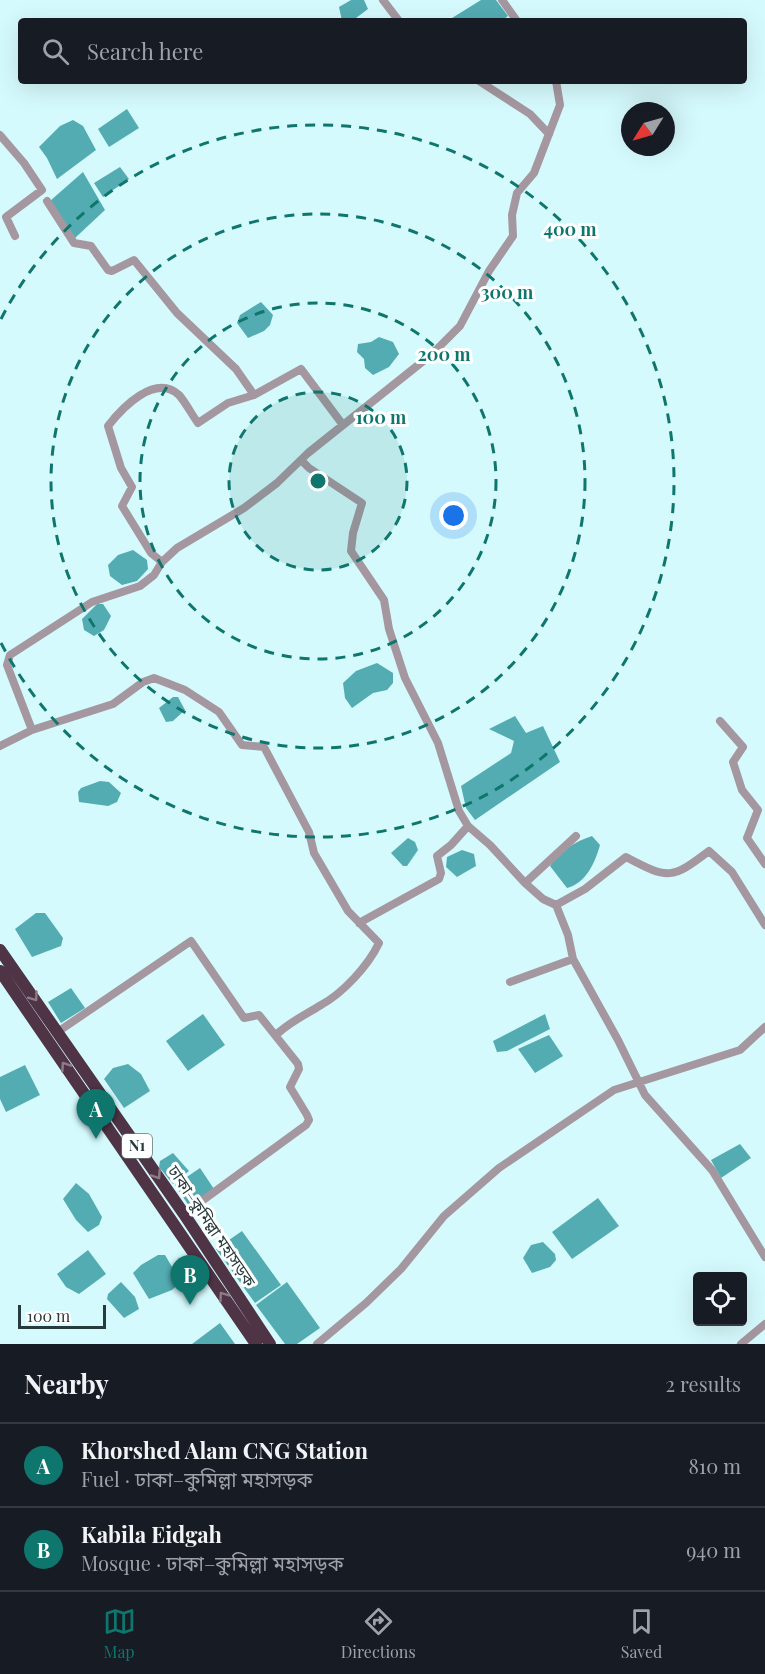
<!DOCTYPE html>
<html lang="en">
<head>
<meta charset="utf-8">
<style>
	body { margin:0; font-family:"Playfair Display","Noto Sans Bengali",serif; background:#20242c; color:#f1f3f6 }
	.controls { position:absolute; right:18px; bottom:18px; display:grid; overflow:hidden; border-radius:6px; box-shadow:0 6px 24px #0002 }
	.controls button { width:54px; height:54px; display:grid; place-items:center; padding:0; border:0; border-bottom:2px solid #363941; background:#171b24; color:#f1f3f6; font:30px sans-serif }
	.compass { position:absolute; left:621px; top:102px; width:54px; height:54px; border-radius:50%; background:#171b24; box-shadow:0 6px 24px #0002; rotate:233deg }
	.scale { position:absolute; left:18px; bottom:15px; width:88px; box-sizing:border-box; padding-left:6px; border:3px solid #283a3c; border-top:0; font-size:16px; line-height:21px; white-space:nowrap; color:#283a3c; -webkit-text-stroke:4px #fff; paint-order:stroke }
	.you { position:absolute; left:454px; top:516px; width:21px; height:21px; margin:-15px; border:4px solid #fff; border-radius:50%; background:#1a73e8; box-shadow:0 0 0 9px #1a73e833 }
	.badge { display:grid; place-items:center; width:39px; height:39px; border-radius:50%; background:#0f766e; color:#fff; font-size:20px; font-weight:700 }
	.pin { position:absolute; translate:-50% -50px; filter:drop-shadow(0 2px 3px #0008) }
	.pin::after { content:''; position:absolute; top:32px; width:21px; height:18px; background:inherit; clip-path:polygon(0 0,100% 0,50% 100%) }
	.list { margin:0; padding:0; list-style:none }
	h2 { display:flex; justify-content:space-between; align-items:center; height:78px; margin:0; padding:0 24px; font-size:26px }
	h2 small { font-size:20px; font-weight:400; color:#9ea1a6 }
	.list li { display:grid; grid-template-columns:39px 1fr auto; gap:18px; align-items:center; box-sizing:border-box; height:84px; padding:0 24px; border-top:2px solid #363941 }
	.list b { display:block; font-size:22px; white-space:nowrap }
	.list p { margin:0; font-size:20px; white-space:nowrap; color:#9ea1a6 }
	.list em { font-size:20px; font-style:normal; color:#9ea1a6 }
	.icon { flex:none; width:33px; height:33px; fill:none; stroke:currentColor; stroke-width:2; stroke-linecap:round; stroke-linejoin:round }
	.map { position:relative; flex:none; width:765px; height:1344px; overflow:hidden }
	.search { position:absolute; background:#171b24; box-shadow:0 6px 24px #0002; left:18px; right:18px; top:18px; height:66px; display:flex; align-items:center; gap:15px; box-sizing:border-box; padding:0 21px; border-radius:6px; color:#9ea1a6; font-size:22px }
	.sheet { height:246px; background:#171b24 }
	nav { display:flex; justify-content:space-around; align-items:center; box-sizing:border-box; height:84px; border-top:2px solid #363941; background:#171b24; font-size:16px; color:#9ea1a6 }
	nav a { display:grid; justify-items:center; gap:3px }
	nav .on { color:#0f766e }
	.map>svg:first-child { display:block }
	.water { fill:#54acb3 }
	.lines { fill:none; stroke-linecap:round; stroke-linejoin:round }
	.minor { stroke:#a597a0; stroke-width:8 }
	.highway { stroke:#4f3446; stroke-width:12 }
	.oneway { stroke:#8d7b87 }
	.ring { fill:none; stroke:#0f766e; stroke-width:3; stroke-dasharray:10 8 }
	.labels { text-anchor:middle; stroke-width:6; stroke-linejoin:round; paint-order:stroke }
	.shield { fill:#fff; stroke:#687576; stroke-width:1.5 }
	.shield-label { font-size:15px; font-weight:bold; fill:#283a3c }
	.street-label { font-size:16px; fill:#283a3c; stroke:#fff }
	.centre { fill:#0f766e; stroke:#fff; stroke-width:3 }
	.ring-label { font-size:18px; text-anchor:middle; font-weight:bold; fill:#0f766e; stroke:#fff; stroke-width:6; stroke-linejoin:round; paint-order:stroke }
</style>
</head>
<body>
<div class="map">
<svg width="765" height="1344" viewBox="0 0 765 1344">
	<rect width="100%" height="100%" fill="#d5fafd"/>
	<path class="water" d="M351,0H364L368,9L352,21H342L339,7Z
		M481,0H496L508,16L501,21H454L452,18Z
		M127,109L139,128L109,147L98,129Z
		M73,120L83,126L96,150L57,179L47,158L39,147L60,126Z
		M120,167L129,179L103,197L94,183Z
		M83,172L105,210L75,238L50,201Z
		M261,302L273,315L270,325L264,331L248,338L237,323L240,315Z
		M379,337L393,342L399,354L389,367L373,375L365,368L364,359L357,352L358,344L371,342Z
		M133,550L147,560L148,569L137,581L122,585L110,576L108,565L118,555Z
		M97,604H103L111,616L104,630L94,636L84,630L82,619Z
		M377,663L393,673V683L387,690L373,693L352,708L345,698L343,683L356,671Z
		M173,697H178L185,710L173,721L166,722L159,708Z
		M515,716L526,733L543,726L560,762L475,820L466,808L461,786L511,753L514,741L489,729Z
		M100,781L109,782L121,793L117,802L108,806L79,802L78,792L81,788Z
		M592,836L600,845C595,863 586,883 567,888L550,866C558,852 576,841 592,836Z
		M408,838L415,842L418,850L407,866H403L391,853Z
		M462,850L474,854L476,866L457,877L446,867L447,857Z
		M36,913H45L63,938L61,946L32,957L15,929Z
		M71,988L85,1008L61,1023L48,1002Z
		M203,1014L225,1045L188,1071L166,1041Z
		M545,1014L550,1029L507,1051L497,1052L493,1041Z
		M549,1035L563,1056L535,1073L518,1049Z
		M128,1064L141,1074L150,1091L124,1108L104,1079L113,1068Z
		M25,1065L40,1095L6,1112L0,1099V1077Z
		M740,1144L751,1158L721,1178L711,1160Z
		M173,1153L189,1171L173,1184L159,1167L160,1161Z
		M200,1168L214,1189L189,1206L175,1185Z
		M76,1183L89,1194L102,1217L99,1225L88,1232L76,1220L63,1199Z
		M598,1198L619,1226L572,1259L552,1232Z
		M242,1231L281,1285L255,1303L216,1249Z
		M543,1242L555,1254L556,1260L550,1267L532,1273L523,1258L531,1245Z
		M88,1250L106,1274L79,1294L66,1287L57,1274Z
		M158,1255H165L181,1282L172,1290L149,1299L133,1273L141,1265Z
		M121,1282L135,1297L139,1309L124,1318L107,1299L108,1294Z
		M287,1282L320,1328L297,1344H285L256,1305Z
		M220,1323L235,1344H192Z"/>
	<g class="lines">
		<path class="minor" d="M383,0L399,21
			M502,0L517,21
			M479,81L530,114L549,134
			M0,135L24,163L42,190L6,217L15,236
			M47,201L74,243L91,246L108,270L112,271L134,260L177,313L236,369L254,395
			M301,460L309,468L362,503L353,533L351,551L384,600L389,629L405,678L438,743L459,811L468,826L490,845L525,883L543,899L556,905
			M162,562L151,553L122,506L132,487L121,468L108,426C122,408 155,373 179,395C186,403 192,415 198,423L228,403L254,395L301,369L343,425
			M720,721L743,747L733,762L742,790L758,810L747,838L765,864
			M32,730L7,665L10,655L92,602L140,586L154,575L162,562L177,548L244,508L277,483L308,453L432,354L460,326L489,271L513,236L512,215L517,193L534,173L560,105L556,81
			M0,746L32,730L113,704L143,682L154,678L185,690L219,712L242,745L264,747L309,832L314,853L348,911L379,943C368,966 343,993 321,1005C305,1015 291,1021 277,1034
			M525,883L576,836
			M359,923L439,879L441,873L437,856L451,845L468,826
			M765,925L732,872L709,851C672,879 669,880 626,857L585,889L556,905L568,935L573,959L618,1040L645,1095L712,1170L765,1257
			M510,982L573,959
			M59,1031L191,941L244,1018L259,1015L298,1064L299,1069L290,1087L307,1115L309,1120L306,1125L184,1214
			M317,1344L366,1303L401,1269L444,1216L499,1168L614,1090L740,1050L765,1027
			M741,1344L765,1324"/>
		<path class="highway" d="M0,950L184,1214L270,1344
			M0,971L256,1344"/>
	</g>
	<defs><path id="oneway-chevron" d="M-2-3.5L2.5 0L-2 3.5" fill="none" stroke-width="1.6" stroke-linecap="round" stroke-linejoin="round" transform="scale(1.5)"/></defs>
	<g class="oneway">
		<use href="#oneway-chevron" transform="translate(34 997) rotate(54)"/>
		<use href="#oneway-chevron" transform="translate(65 1066) rotate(-124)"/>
		<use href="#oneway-chevron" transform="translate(157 1175) rotate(56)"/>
		<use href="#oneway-chevron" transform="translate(223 1296) rotate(-125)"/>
	</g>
	<circle cx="318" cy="481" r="89" fill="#0f766e" fill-opacity=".12"/>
	<g class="ring">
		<circle cx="318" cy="481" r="89"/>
		<circle cx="318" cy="481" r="178"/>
		<circle cx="318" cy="481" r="267"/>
		<path d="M1 319A356 356 0 1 1 1 643"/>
	</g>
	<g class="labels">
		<rect class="shield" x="122" y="1134" width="30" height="24" rx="4.5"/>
		<g class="shield-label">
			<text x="137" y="1151">N1</text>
		</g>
		<g class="street-label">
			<text transform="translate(212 1226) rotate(56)" y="6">ঢাকা–কুমিল্লা মহাসড়ক</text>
		</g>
	</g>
	<circle cx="318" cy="481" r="9" class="centre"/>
	<g class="ring-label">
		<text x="570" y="236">400 m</text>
		<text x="507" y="299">300 m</text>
		<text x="444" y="361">200 m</text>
		<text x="381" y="424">100 m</text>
	</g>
</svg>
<div class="controls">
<button><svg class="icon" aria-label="locate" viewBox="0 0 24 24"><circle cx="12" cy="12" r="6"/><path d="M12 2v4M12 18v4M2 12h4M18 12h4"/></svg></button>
</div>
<svg class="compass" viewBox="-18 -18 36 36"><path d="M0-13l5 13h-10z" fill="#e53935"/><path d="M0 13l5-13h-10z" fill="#9ea1a6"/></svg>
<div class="scale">100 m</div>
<div class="you"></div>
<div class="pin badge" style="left:96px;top:1139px">A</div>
<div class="pin badge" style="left:190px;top:1305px">B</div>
<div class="search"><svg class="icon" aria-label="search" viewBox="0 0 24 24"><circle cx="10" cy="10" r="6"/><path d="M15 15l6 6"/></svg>Search here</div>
</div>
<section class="sheet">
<h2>Nearby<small>2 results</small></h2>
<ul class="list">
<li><span class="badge">A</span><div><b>Khorshed Alam CNG Station</b><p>Fuel · ঢাকা–কুমিল্লা মহাসড়ক</p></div><em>810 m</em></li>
<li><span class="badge">B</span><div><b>Kabila Eidgah</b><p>Mosque · ঢাকা–কুমিল্লা মহাসড়ক</p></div><em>940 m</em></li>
</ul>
</section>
<nav>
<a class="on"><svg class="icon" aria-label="map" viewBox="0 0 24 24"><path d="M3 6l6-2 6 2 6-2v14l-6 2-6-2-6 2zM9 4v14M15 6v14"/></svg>Map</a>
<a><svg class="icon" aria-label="directions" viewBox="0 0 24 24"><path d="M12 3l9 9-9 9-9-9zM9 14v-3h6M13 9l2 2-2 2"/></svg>Directions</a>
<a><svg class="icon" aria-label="saved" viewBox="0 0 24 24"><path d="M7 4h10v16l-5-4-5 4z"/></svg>Saved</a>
</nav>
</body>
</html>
